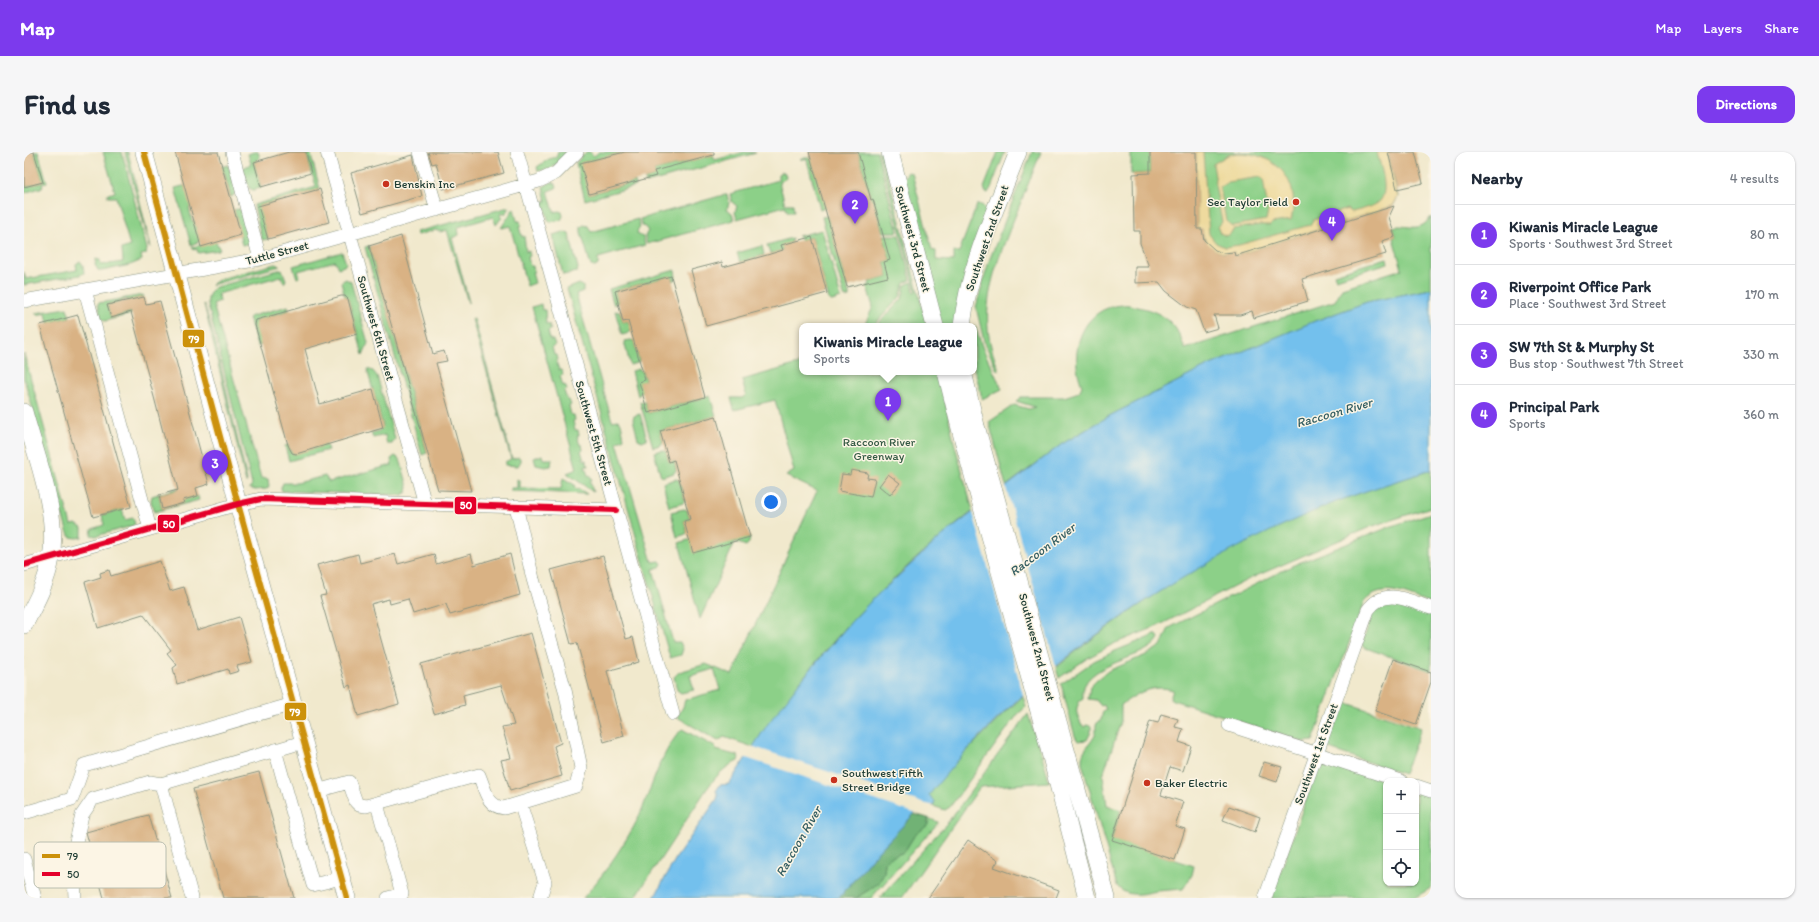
<!DOCTYPE html>
<html lang="en">
<head>
<meta charset="utf-8">
<style>
	body { margin:0; font-family:Itim,sans-serif; background:#f6f6f7; color:#1f2937 }
	.controls { position:absolute; right:12px; bottom:12px; display:grid; overflow:hidden; border-radius:8px; box-shadow:0 1px 3px #0004 }
	.controls button { width:36px; height:36px; display:grid; place-items:center; padding:0; border:0; border-bottom:1px solid #e0e1e3; background:#fff; color:#1f2937; font:20px sans-serif }
	.you { position:absolute; left:747px; top:350px; width:14px; height:14px; margin:-10px; border:3px solid #fff; border-radius:50%; background:#1a73e8; box-shadow:0 0 0 6px #1a73e833 }
	.badge { display:grid; place-items:center; width:26px; height:26px; border-radius:50%; background:#7c3aed; color:#fff; font-size:13px; font-weight:700 }
	.pin { position:absolute; translate:-50% -33px; filter:drop-shadow(0 1px 2px #0008) }
	.pin::after { content:''; position:absolute; top:21px; width:14px; height:12px; background:inherit; clip-path:polygon(0 0,100% 0,50% 100%) }
	.popup { position:absolute; left:775px; top:171px; width:178px; height:52px; box-sizing:border-box; display:grid; place-content:center; border-radius:8px; background:#fff; filter:drop-shadow(0 1px 3px #0005); font-size:13px; white-space:nowrap; color:#747a83 }
	.popup b { font-size:15px; color:#1f2937 }
	.popup::after { content:''; position:absolute; left:50%; top:100%; margin-left:-8px; border:8px solid transparent; border-top-color:#fff }
	.list { margin:0; padding:0; list-style:none }
	h2 { display:flex; justify-content:space-between; align-items:center; height:52px; margin:0; padding:0 16px; font-size:17px }
	h2 small { font-size:13px; font-weight:400; color:#747a83 }
	.list li { display:grid; grid-template-columns:26px 1fr auto; gap:12px; align-items:center; box-sizing:border-box; height:60px; padding:0 16px; border-top:1px solid #e0e1e3 }
	.list b { display:block; font-size:15px; white-space:nowrap }
	.list p { margin:0; font-size:13px; white-space:nowrap; color:#747a83 }
	.list em { font-size:13px; font-style:normal; color:#747a83 }
	.icon { flex:none; width:22px; height:22px; fill:none; stroke:currentColor; stroke-width:2; stroke-linecap:round; stroke-linejoin:round }
	.map { position:relative; flex:none; width:1407px; height:746px; overflow:hidden; border-radius:12px }
	header { display:flex; align-items:center; gap:24px; box-sizing:border-box; height:56px; padding:0 20px; background:#7c3aed; color:#fff }
	header strong { font-size:19px }
	nav { display:flex; gap:22px; margin-inline-start:auto; font-size:14px }
	.intro { display:flex; align-items:center; justify-content:space-between; box-sizing:border-box; height:96px; padding:0 24px }
	h1 { margin:0; font-size:28px }
	.button { padding:10px 18px; border-radius:12px; background:#7c3aed; color:#fff; font-size:14px; font-weight:700 }
	main { display:flex; gap:24px; padding:0 24px }
	aside { flex:1; background:#fff; border-radius:12px; box-shadow:0 1px 3px #0004 }
	.map>svg:first-child { display:block }
	.green { fill:#8cd088; stroke:#56865e }
	.forest { fill:#71b274; stroke:#487854 }
	.sand { fill:#eeda9e; stroke:#868c69; fill-rule:evenodd }
	.water { fill:#73c0ed; stroke:#497e90 }
	.pier { fill:#f1e9cd }
	.building { fill:#d9b284 }
	.lines { fill:none; stroke-linecap:round; stroke-linejoin:round }
	.minor-casing { stroke:#889380; stroke-width:14 }
	.major-casing { stroke:#889380; stroke-width:18 }
	.minor { stroke:#fff; stroke-width:13 }
	.major { stroke:#fff; stroke-width:17 }
	.bus-1-casing { stroke:#fcf5e5; stroke-width:9 }
	.bus-2-casing { stroke:#fcf5e5; stroke-width:9 }
	.bus-1 { stroke:#cc910a; stroke-width:6 }
	.bus-2 { stroke:#e4002b; stroke-width:6 }
	.poi-dot { fill:#c8321e; stroke:#fcf5e5; stroke-width:1.5 }
	.labels { text-anchor:middle; stroke-width:3; stroke-linejoin:round; paint-order:stroke }
	.poi-label { font-size:12px; fill:#1f3d34; stroke:#fcf5e5; text-anchor:start }
	.street-label { font-size:12px; fill:#1f3d34; stroke:#fcf5e5 }
	.park-label { font-size:12px; fill:#355a45; stroke:#fcf5e5 }
	.water-label { font-size:13px; font-style:italic; fill:#345e62; stroke:#fcf5e5 }
	.key { fill:#fcf5e5; stroke:#babeb0; stroke-width:1 }
	.key-label { font-size:11px; fill:#1f3d34 }
	.line-badge { stroke:#fcf5e5; stroke-width:1.5 }
	.badge-label { font-size:11px; text-anchor:middle; font-weight:bold; fill:#fff }
</style>
</head>
<body>
<header>
<strong>Map</strong>
<nav><a>Map</a><a>Layers</a><a>Share</a></nav>
</header>
<div class="intro"><h1>Find us</h1><a class="button">Directions</a></div>
<main>
<div class="map">
<svg width="1407" height="746" viewBox="0 0 1407 746">
	<rect width="100%" height="100%" fill="#fcf5e5"/>
	<filter id="ink" filterUnits="userSpaceOnUse"><feTurbulence type="fractalNoise" baseFrequency=".025" numOctaves="2"/><feDisplacementMap in="SourceGraphic" scale="8" xChannelSelector="R" yChannelSelector="G"/><feConvolveMatrix kernelMatrix="1 2 1 2 8 2 1 2 1" color-interpolation-filters="sRGB"/></filter>
	<filter id="wash" filterUnits="userSpaceOnUse"><feTurbulence type="fractalNoise" baseFrequency=".012" numOctaves="4" result="noise"/><feDisplacementMap in="SourceGraphic" scale="16" xChannelSelector="R" yChannelSelector="G"/><feGaussianBlur stdDeviation="0.9" result="paint"/><feColorMatrix in="noise" values="0 0 0 0 0 0 0 0 0 0 0 0 0 0 0 0 0 1.4 0 .05"/><feComposite in="paint" operator="in"/></filter>
	<g filter="url(#wash)">
		<rect width="100%" height="100%" fill="#f1e9cd"/>
		<path class="green" d="M10,0H14L23,30L18,32L19,35L0,41V35L19,30Z
			M79,0H98L123,97L122,102L117,103L118,108L106,113L78,119L74,118L71,113L72,107L76,108L77,113L99,110L98,97L106,94L92,45H84V42L91,40Z
			M101,0H104L127,96L126,95Z
			M230,0H234L236,6L230,10L237,36L229,38L225,36L219,16L227,12L224,2Z
			M282,0H286L296,37L235,54L244,87L238,88L230,53L292,35Z
			M537,0H545L527,17L514,19L513,15L525,7L533,5V1Z
			M562,0H566L570,4L575,0H601L557,11L565,42L611,30L612,34L561,48L552,11Z
			M720,0L732,1L622,31L621,27L631,24L630,19L689,3L691,8Z
			M834,0H853L874,80H859L849,47L847,48Z
			M855,0H858L903,174H852L878,147L881,133L888,130L890,140L892,139Z
			M974,0H981L967,36L964,41H962L960,36Z
			M1008,0H1017C1007,24 998,48 988,72C969,119 951,166 975,217L973,218L960,189L952,155L965,109Z
			M1107,0H1126V21L1107,22Z
			M1172,0H1364L1374,45L1211,104L1210,100L1206,101L1180,88L1178,77H1173Z
			M777,6H787L801,55L796,57L783,8L776,7Z
			M204,13L212,38L210,43L207,45L200,20L194,21L192,16Z
			M757,20L761,21L762,26L755,30L761,52H769L770,60H764L761,54L713,67L711,60L713,54L708,50L706,42L754,28V22Z
			M884,20L888,21L908,98L912,99V108L930,109V100H935L953,53H958L963,58L931,174H917L880,25Z
			M527,30L531,31L533,34L532,36L524,39L530,60L535,59L538,60L539,64L537,68L525,70L519,50L522,49L519,35Z
			M159,34H161L167,55L165,56L168,69H170L176,89L167,93L151,36Z
			M703,42L705,51L703,57L708,61L710,68L623,92L621,84L624,79L621,75L618,74L616,67Z
			M485,55L481,62L479,60L476,64L478,65L472,73L469,65L434,75L435,83L428,86L445,150L444,151L423,78L416,80L412,78L393,83L392,80Z
			M490,56L493,69H496L497,74L495,75L498,85L500,84L502,100L505,99L506,104L504,105L506,114H509L510,120H508L511,131L503,134L486,74L477,76Z
			M214,57L217,58L226,91L218,93L210,58Z
			M803,64L825,142V145L821,146L798,65Z
			M1407,65V137L1343,150L1291,169L1184,214L1087,263L1038,292L982,334L965,270L990,253L1005,257L1011,255L992,249L997,245H1040L1055,240L1058,234C1044,201 1057,155 1099,153C1104,152 1109,154 1114,155C1129,158 1143,164 1152,177C1156,183 1158,190 1161,197L1311,149L1318,136L1378,117L1369,86L1371,85L1368,75C1384,71 1394,83 1407,65Z
			M614,67L616,75L614,77L613,82L619,85L621,93L574,106V113L571,115L567,114L557,80V75L560,73L564,74L567,80Z
			M798,78L817,146L808,149L805,148L788,85L777,88L774,84Z
			M540,80L545,82L554,116L553,120L539,123L529,83Z
			M859,83H875L887,128L880,131L876,145L849,174H840L849,155L843,134L846,133L845,130L864,125L860,110L866,108Z
			M768,86L767,91L758,93L759,98L746,102L743,93Z
			M192,90L196,98L174,101L173,97L170,98L168,95Z
			M345,94L403,301L398,303L341,95Z
			M738,94L740,103L716,110L713,101Z
			M318,100L322,111L320,114L314,116L311,109L274,119L276,125L273,126L269,114Z
			M1363,106L1364,111L1312,127L1310,122Z
			M56,109L59,113L60,121L56,123L0,133V120L2,127L53,118L52,112Z
			M251,112L256,114L187,133L196,127Z
			M258,117L262,128L260,131L257,124L194,142L196,149L189,152L237,326L244,327L245,334L243,337L231,338L225,336L228,333L184,153C183,146 185,139 192,135Z
			M651,118L652,126L649,129L647,124L591,139L594,150L590,153L585,137Z
			M322,127L327,130L344,191L339,203L324,147L321,144L317,130Z
			M555,132L559,134V139L552,142L588,269L594,268L597,271L600,286L593,290L628,410L636,409L638,412L635,416L629,417L649,490H656L659,497L657,503L646,506L543,137Z
			M119,143L120,145L103,149V147L83,153L87,166L107,160V162L81,169L77,167L74,151Z
			M180,152L190,186L223,328L222,331Z
			M517,152L518,158H521L522,172H525L527,178L524,179L526,188H529L531,194L528,195L530,203H533L534,208L532,209L535,218H537L539,223L536,224L539,234L541,233L543,238L540,239L543,248H545L547,253L545,254L547,263H550L551,268L549,269L551,278H554L555,283L553,284L556,293H558L559,298L557,299L560,308H562L564,314H561L564,324L566,323L568,328L566,329L569,340L543,321L553,317L508,155Z
			M264,154L265,158L231,169L237,193L233,194L225,165Z
			M43,156L46,165L24,171L22,161L13,163L11,161Z
			M591,159L596,160L599,170L604,169L607,178L605,181L598,183Z
			M448,167H450L488,307L495,305L497,309L494,314L481,313V310L487,307Z
			M950,174H951L959,197L978,237L958,247L951,217Z
			M607,188L610,189L615,209L613,211L606,213L600,189Z
			M0,202L47,373L52,372L58,376V385L53,386L46,385L43,379L0,226Z
			M778,211V220H915L930,290L949,359C906,393 865,429 828,469C791,508 759,551 729,595L700,585L694,589L653,565L659,555L661,548L696,538L690,517L666,524L670,538L657,541L653,538L650,525L655,520L682,512L708,523L793,339L762,324L770,319L751,248L710,258L707,246H718L722,243L718,228Z
			M343,217L349,219L353,224L371,287L368,292H363L361,283L349,286L347,281L355,279L359,274Z
			M615,217L618,219L621,228L618,240L614,244L608,219Z
			M686,244L692,264L636,279L639,289L637,293L629,295L616,250H621L624,261Z
			M616,262L623,287L618,289L614,287L609,267L610,264Z
			M264,293L267,300L270,302L302,293L304,298L265,309L261,294Z
			M639,298L642,299L645,310L650,308L652,318L650,321L637,325L630,300Z
			M518,303L519,307H528L527,314L521,315L512,313L510,306Z
			M371,304L376,307L384,335L383,340L378,343L258,339L257,336L259,331H273L301,324L305,330L368,313L367,307Z
			M1407,318V355L1346,375L1225,427L1134,474L1089,492L1062,507L1035,526L1032,516C1113,448 1204,394 1301,354C1335,340 1371,329 1407,318Z
			M539,326L551,333L550,335L553,337L554,336L563,342L487,339V336H493V327L496,329V336L537,337Z
			M652,327L655,328L661,349L659,351L645,355L639,331Z
			M154,336V338L135,343L138,357L159,351V348L174,344L175,348L130,360L127,349L128,344Z
			M98,357L101,368L109,366L111,372L108,374L72,384L67,383L68,377L80,373L78,363Z
			M660,357L663,358L666,367L660,369L663,380L662,382L653,385L647,360Z
			M1407,361V452C1385,445 1359,429 1340,450L1289,589L1279,590L1146,547L1149,538C1127,532 1114,541 1097,553V569L1079,623L1083,653L1097,658L1088,687L1170,714L1168,723L1159,737C1150,738 1142,738 1133,739C1118,742 1103,746 1093,734L1058,611C1056,593 1074,592 1072,572L1077,568L1079,559L1082,558L1080,553L1077,554L1072,548L1064,547L1066,535L1072,529L1084,519L1122,503L1137,494L1145,476L1272,412L1368,374Z
			M726,385L725,391L722,394L711,390L676,467L655,391L664,388Z
			M1371,449L1407,461V519L1339,495L1338,492L1350,458L1355,454Z
			M1131,483H1133L1135,486C1125,509 1054,509 1059,546L1054,550L1055,551C1049,561 1056,565 1057,573L1061,575L1062,573L1067,574V580L1063,588L1054,589L1051,584L1037,532L1070,509L1091,499Z
			M999,544L1002,555L994,562L926,655L921,658L909,654L911,649L904,643C933,607 966,575 999,544Z
			M1320,550L1397,576L1380,622L1308,598L1302,593L1317,551Z
			M1004,562C1011,585 1020,606 1025,630L956,635L878,746H856L924,670Z
			M658,577L691,595L692,598L715,604L714,609C699,615 691,626 682,638L611,746H559C578,725 595,700 609,676C627,644 633,604 658,577Z
			M1303,610L1362,629V731H1392V639L1407,644V736L1390,746H1247L1295,611Z
			M904,666L914,670V671L847,746H832L848,736L860,720L861,711L865,706L880,700L890,684L905,670Z"/>
		<path class="forest" d="M890,662L904,666V673L890,684L880,700L865,706L861,711L860,720L855,731L832,746H815L848,706Z"/>
		<path class="sand" d="M1172,0H1179L1185,82L1192,91L1201,95L1215,93L1286,73L1289,68L1323,57L1328,60C1335,58 1345,56 1352,52C1368,44 1356,13 1353,0H1364L1374,45L1369,54L1211,104L1210,100C1194,104 1179,94 1178,77H1173Z
			M1212,1C1252,0 1278,29 1267,68L1248,71L1246,73H1236L1209,77L1207,81L1202,84L1196,81L1194,75L1198,70L1191,33L1192,31L1189,12L1204,3ZM1236,25L1239,27L1244,59L1242,68L1208,74L1202,69L1196,35L1204,30Z"/>
		<path class="water" d="M1407,137V318C1371,330 1335,340 1300,355C1150,418 1007,514 905,643L911,649L909,654L899,655L890,662L848,706L815,746H630L652,706L693,647L694,643L692,639L696,633L705,632L743,573L775,531L827,470L849,447L918,384L1038,292L1087,263L1184,214L1291,169L1343,150Z"/>
		<path class="pier" d="M981,332L1033,518L1000,546L948,357Z
			M727,594L899,651L911,654L900,657L893,662L719,605Z"/>
		<g id="blocks">
			<path class="building" d="M0,0H10L19,30L0,35Z
				M151,0H194L217,83L177,95Z
				M265,0H282L287,21L237,35L230,10Z
				M404,0H474L480,21L419,37L412,11L408,12Z
				M601,0H690V3L630,19L632,24L565,42L556,11Z
				M785,0H834L847,48L849,47L866,108L860,110L864,125L823,135Z
				M1126,0H1172L1173,77H1178L1180,88L1191,98L1199,101L1210,100L1211,104L1370,54L1365,65L1371,85L1358,89L1362,102L1278,127L1284,149L1230,166L1228,159L1216,163H1190L1194,176L1180,180L1172,158L1163,155L1142,139L1135,130L1111,131V115H1125L1116,91V79H1110L1109,22L1126,21Z
				M1364,0H1391L1399,31L1373,37Z
				M389,3L398,44L338,61L327,21Z
				M296,37L305,70L244,87L234,54Z
				M377,84L409,202L420,199L423,209L412,211L447,339L414,338L345,94Z
				M788,85L803,141L682,174L667,118L698,110L699,115L743,103L759,98L757,93Z
				M647,124L681,245L624,261L615,230L621,228L604,169L599,170L591,139Z
				M317,144H321L324,147L333,182L281,197L296,252L349,237L359,276L272,302L268,301L264,293L231,173L232,168Z
				M120,145L122,152L136,149L185,332L172,336L174,344L159,348L160,351L138,357L135,343L154,338L130,245L107,160L87,166L83,153Z
				M54,163L107,355L69,365L16,173Z
				M692,264L726,385L669,401L660,369L666,367L650,308L645,310L636,279Z
				M827,318L844,321L843,326L851,327L847,345L815,339L818,322L826,323Z
				M864,322L876,331L866,343L855,334Z
				M334,402L336,411L371,402L374,412L410,402L412,412L447,402L450,413L486,402L496,443L426,463L422,452L389,462L384,447L366,452L365,447L347,452L375,552L334,564L326,533L322,535L296,444L302,443L293,413Z
				M579,404L602,487L609,485L615,510L583,519L600,584L580,590L553,491L547,492L527,418Z
				M136,409L146,439L160,435L173,478L215,465L228,510L213,514L215,519L205,522L204,517L153,532L149,516L153,513L143,501L147,498L119,462L74,476L61,430L77,425L76,421L85,418L87,424Z
				M507,481L537,591L530,594L538,624L486,639L477,608L487,606L478,575L490,573L477,533L439,543L441,553L410,562L397,512Z
				M1369,507L1407,520V530L1392,573L1351,559Z
				M1137,562L1154,567L1151,575L1159,577L1155,590L1167,594L1159,619L1146,615L1137,643L1159,650L1151,674L1161,677L1151,708L1088,688L1126,569L1134,571Z
				M1240,610L1258,615L1253,630L1235,624Z
				M235,620L270,746H199L169,637Z
				M1205,654L1236,665L1231,680L1199,668Z
				M124,663L148,746H80L62,680Z
				M944,688L974,709L970,715L1035,738L1032,746H904Z"/>
		</g>
	</g>
	<g filter="url(#ink)">
		<use href="#blocks" fill-opacity="0" stroke="#889380" stroke-width="1"/>
		<g class="lines">
			<defs>
				<path id="minor" d="M208,0L236,107
					M303,0L401,352
					M396,0L413,58
					M493,0L649,562
					M61,138L126,377
					M0,149L236,107L515,29L532,21L553,0
					M0,413L214,352L237,347L592,358
					M1205,573L1377,629
					M251,598L289,733L317,726
					M137,632L279,590
					M1392,634L1407,639
					M293,639L325,630L332,650L335,653L342,654L455,623C461,637 463,655 480,656L552,634L557,616L541,538L509,427L492,354
					M496,651L521,730L516,746
					M353,652L378,742L364,746
					M0,661L48,647L60,613L269,552
					M0,707L11,746
					M51,746L49,703L58,663L69,647L126,630L137,632L168,746
					M1241,746L1344,458C1361,434 1385,449 1407,456"/>
				<path id="major" d="M120,0L214,352L323,746
					M866,0L911,174
					M938,174C945,113 972,57 994,0
					M922,220L938,284L1020,577L1063,746
					M939,220L952,274L1083,746
					M0,260C12,304 35,361 27,406C23,430 11,452 0,473"/>
			</defs>
			<use href="#minor" class="minor-casing"/>
			<use href="#major" class="major-casing"/>
			<use href="#minor" class="minor"/>
			<use href="#major" class="major"/>
			<defs>
				<path id="bus-1" d="M120,0L214,352L323,746"/>
				<path id="bus-2" d="M0,413L214,352L237,347L592,358"/>
			</defs>
			<use href="#bus-1" class="bus-1-casing"/>
			<use href="#bus-2" class="bus-2-casing"/>
			<use href="#bus-1" class="bus-1"/>
			<use href="#bus-2" class="bus-2"/>
		</g>
	</g>
	<g class="poi-dot">
		<circle cx="362" cy="32" r="4"/>
		<circle cx="1272" cy="50" r="4"/>
		<circle cx="810" cy="628" r="4"/>
		<circle cx="1123" cy="631" r="4"/>
	</g>
	<g class="labels">
		<g class="poi-label">
			<text x="370" y="36">Benskin Inc</text>
			<text x="1264" y="54" text-anchor="end">Sec Taylor Field</text>
			<text x="818" y="625">Southwest Fifth<tspan x="818" dy="14">Street Bridge</tspan></text>
			<text x="1131" y="635">Baker Electric</text>
		</g>
		<g class="street-label">
			<text transform="translate(963 86) rotate(-71)" y="4">Southwest 2nd Street</text>
			<text transform="translate(889 87) rotate(75)" y="4">Southwest 3rd Street</text>
			<text transform="translate(253 101) rotate(-15)" y="4">Tuttle Street</text>
			<text transform="translate(352 176) rotate(74)" y="4">Southwest 6th Street</text>
			<text transform="translate(570 281) rotate(74)" y="4">Southwest 5th Street</text>
			<text transform="translate(1013 495) rotate(75)" y="4">Southwest 2nd Street</text>
			<text transform="translate(1292 602) rotate(-70)" y="4">Southwest 1st Street</text>
		</g>
		<g class="park-label">
			<text x="855" y="294">Raccoon River<tspan x="855" dy="14">Greenway</tspan></text>
		</g>
		<g class="water-label">
			<text transform="translate(1310 260) rotate(-16)" y="5">Raccoon River</text>
			<text transform="translate(1018 397) rotate(-37)" y="5">Raccoon River</text>
			<text transform="translate(774 689) rotate(-60)" y="5">Raccoon River</text>
		</g>
	</g>
	<rect x="10" y="690" width="132" height="46" rx="6" class="key"/>
	<rect x="18" y="702" width="18" height="4" fill="#cc910a"/>
	<rect x="18" y="720" width="18" height="4" fill="#e4002b"/>
	<g class="key-label">
		<text x="43" y="708">79</text>
		<text x="43" y="726">50</text>
	</g>
	<g class="line-badge">
		<rect x="158" y="177" width="23" height="19" rx="4" fill="#cc910a"/>
		<rect x="430" y="344" width="23" height="19" rx="4" fill="#e4002b"/>
		<rect x="133" y="362" width="23" height="19" rx="4" fill="#e4002b"/>
		<rect x="260" y="550" width="23" height="19" rx="4" fill="#cc910a"/>
	</g>
	<g class="badge-label">
		<text x="170" y="191">79</text>
		<text x="442" y="357">50</text>
		<text x="145" y="376">50</text>
		<text x="271" y="564">79</text>
	</g>
</svg>
<div class="controls">
<button>+</button>
<button>−</button>
<button><svg class="icon" aria-label="locate" viewBox="0 0 24 24"><circle cx="12" cy="12" r="6"/><path d="M12 2v4M12 18v4M2 12h4M18 12h4"/></svg></button>
</div>
<div class="you"></div>
<div class="pin badge" style="left:864px;top:269px">1</div>
<div class="popup"><b>Kiwanis Miracle League</b>Sports</div>
<div class="pin badge" style="left:831px;top:72px">2</div>
<div class="pin badge" style="left:191px;top:331px">3</div>
<div class="pin badge" style="left:1308px;top:89px">4</div>
</div>
<aside>
<h2>Nearby<small>4 results</small></h2>
<ul class="list">
<li><span class="badge">1</span><div><b>Kiwanis Miracle League</b><p>Sports · Southwest 3rd Street</p></div><em>80 m</em></li>
<li><span class="badge">2</span><div><b>Riverpoint Office Park</b><p>Place · Southwest 3rd Street</p></div><em>170 m</em></li>
<li><span class="badge">3</span><div><b>SW 7th St &amp; Murphy St</b><p>Bus stop · Southwest 7th Street</p></div><em>330 m</em></li>
<li><span class="badge">4</span><div><b>Principal Park</b><p>Sports</p></div><em>360 m</em></li>
</ul>
</aside>
</main>
</body>
</html>
